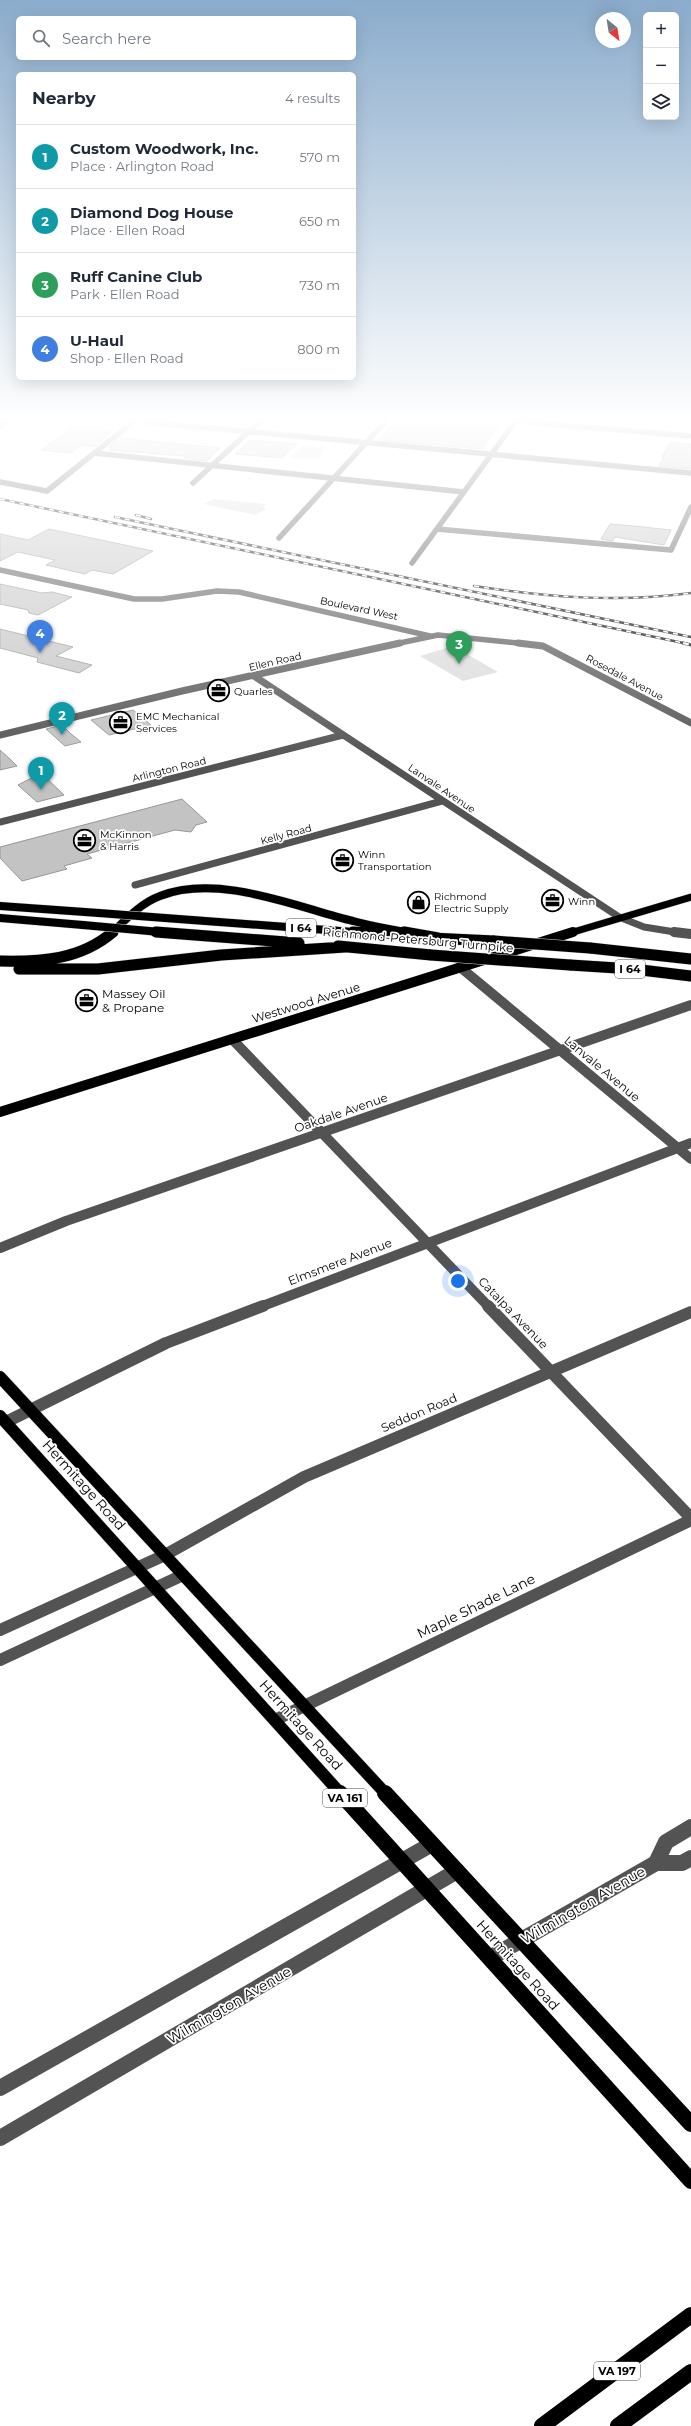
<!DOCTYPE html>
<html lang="en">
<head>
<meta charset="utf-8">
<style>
	body { margin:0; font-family:Montserrat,sans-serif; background:#f2f2f3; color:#1f2937 }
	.controls { position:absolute; right:12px; top:12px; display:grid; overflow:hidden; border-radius:6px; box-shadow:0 4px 16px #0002 }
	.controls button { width:36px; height:36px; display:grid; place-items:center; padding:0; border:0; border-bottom:1px solid #e0e1e3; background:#fff; color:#1f2937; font:20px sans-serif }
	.compass { position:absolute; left:595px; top:12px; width:36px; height:36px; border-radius:50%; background:#fff; box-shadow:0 4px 16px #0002; rotate:150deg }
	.you { position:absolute; left:458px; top:1281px; width:14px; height:14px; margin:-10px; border:3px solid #fff; border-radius:50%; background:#1a73e8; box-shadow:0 0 0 6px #1a73e833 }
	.badge { display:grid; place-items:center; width:26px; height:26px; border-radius:50%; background:#000; color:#fff; font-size:13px; font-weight:700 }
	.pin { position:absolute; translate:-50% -33px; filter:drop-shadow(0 1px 2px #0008) }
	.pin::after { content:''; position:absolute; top:21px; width:14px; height:12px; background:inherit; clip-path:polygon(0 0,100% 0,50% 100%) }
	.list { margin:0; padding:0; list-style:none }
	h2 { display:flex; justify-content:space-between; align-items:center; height:52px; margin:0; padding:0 16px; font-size:17px }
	h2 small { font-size:13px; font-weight:400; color:#747a83 }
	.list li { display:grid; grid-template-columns:26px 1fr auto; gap:12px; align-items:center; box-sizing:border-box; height:64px; padding:0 16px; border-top:1px solid #e0e1e3 }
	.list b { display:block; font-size:15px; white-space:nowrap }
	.list p { margin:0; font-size:13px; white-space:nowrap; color:#747a83 }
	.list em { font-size:13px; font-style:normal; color:#747a83 }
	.icon { flex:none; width:22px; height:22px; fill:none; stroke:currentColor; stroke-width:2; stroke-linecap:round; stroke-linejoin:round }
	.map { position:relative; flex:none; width:691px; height:2426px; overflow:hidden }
	.search { position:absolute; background:#fff; box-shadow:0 4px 16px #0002; left:16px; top:16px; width:340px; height:44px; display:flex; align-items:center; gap:10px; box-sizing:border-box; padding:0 14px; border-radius:6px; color:#747a83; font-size:15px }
	.panel { position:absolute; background:#fff; box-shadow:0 4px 16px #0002; left:16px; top:72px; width:340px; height:308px; border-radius:6px }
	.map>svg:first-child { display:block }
	.green { fill:#dadada }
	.building { fill:#c3c3c3; stroke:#979797 }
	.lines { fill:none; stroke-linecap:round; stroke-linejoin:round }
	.major-far3-casing { stroke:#dbdbdb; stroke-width:8 }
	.major-far2-casing { stroke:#dbdbdb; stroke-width:10 }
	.major-far1-casing { stroke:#dbdbdb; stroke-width:13 }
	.major-casing { stroke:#dbdbdb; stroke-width:16 }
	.highway-far1-casing { stroke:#dbdbdb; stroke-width:9 }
	.highway-casing { stroke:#dbdbdb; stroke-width:12 }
	.minor-far4 { stroke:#535353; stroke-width:5.5 }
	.minor-far3 { stroke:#535353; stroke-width:7 }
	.minor-far2 { stroke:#535353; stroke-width:10 }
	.minor-far1 { stroke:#535353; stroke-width:12 }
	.minor { stroke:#535353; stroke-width:16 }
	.major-far3 { stroke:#000; stroke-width:7 }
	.major-far2 { stroke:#000; stroke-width:10 }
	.major-far1 { stroke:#000; stroke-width:12 }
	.major { stroke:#000; stroke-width:16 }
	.highway-far1 { stroke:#000; stroke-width:8 }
	.highway { stroke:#000; stroke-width:11 }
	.rail-far1-casing { stroke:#000; stroke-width:2.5 }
	.rail-casing { stroke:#000; stroke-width:3 }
	.rail-far1 { stroke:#fff; stroke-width:1.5; stroke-dasharray:5; stroke-linecap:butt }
	.rail { stroke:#fff; stroke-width:2; stroke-dasharray:6; stroke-linecap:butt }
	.highway-bridge-far1-casing { stroke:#dbdbdb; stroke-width:9; stroke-linecap:butt }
	.highway-bridge-casing { stroke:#dbdbdb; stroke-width:12; stroke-linecap:butt }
	.highway-bridge-far1 { stroke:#000; stroke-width:8 }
	.highway-bridge { stroke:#000; stroke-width:11 }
	.labels { text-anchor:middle; stroke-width:3.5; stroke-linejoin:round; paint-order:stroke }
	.far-street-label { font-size:10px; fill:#000; stroke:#fff }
	.far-poi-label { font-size:10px; fill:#000; stroke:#fff; text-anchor:start }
	.shield { fill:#fff; stroke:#4c4c4c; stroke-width:1 }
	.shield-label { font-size:11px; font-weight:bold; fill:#000 }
	.street-label { font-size:12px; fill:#000; stroke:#fff }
	.poi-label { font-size:12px; fill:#000; stroke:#fff; text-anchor:start }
	.near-street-label { font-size:14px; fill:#000; stroke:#fff }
</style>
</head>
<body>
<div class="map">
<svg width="691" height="2426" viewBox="0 0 691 2426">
	<rect width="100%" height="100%" fill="#fff"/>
	<path class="green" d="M302,446L325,447L319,459L289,458Z
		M214,499L266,504L263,508L266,509L256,515L204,504Z
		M453,646L498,672L463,681L420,656Z"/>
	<path class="building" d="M395,422H483L500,424L482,449L380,440Z
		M73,427L112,431L96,447L81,445L71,453L41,450Z
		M120,438L220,448L207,461L184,458L186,456L109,450L111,448H108Z
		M250,440L297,444L282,458L235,454Z
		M671,442L691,444V469L659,466L664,457H661Z
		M610,524L634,526L671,530L664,545L615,537L613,541L601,539Z
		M49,529L153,551L113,574L92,570L85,574L46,565L55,560L18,552L0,561V534L28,540Z
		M0,584L42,593L52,592L72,597L38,615L29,613L28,610L0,604Z
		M0,629L73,647L56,656L92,665L79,673L37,662L38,658L0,648Z
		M133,710L151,725L109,735L91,720Z
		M62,725L70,733L81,742L65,746L46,729Z
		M0,750L10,759L17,766L0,770Z
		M41,773L64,795L37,802L18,785Z
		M182,799L207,822L196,825L191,832L175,830L87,854L92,858L64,866L67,869L22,881L0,858V847Z"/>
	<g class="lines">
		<defs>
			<path id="major-far3" d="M570,933L691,897"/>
			<path id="major-far2" d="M0,1112L573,932"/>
			<path id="major-far1" d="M0,1377L386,1794
				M0,1416L341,1794"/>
			<path id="major" d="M340,1793L691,2181
				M385,1793L691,2124
				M542,2426L691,2315
				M618,2426L691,2372"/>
			<path id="highway-far1" d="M0,906L99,913
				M0,918L83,925
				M165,918L367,933
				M149,931L168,933
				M112,933C126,919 141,903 160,896C218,873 296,907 353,921C371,926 390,929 409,933"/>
			<path id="highway" d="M156,932L299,943
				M353,932L387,934
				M404,932L438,938
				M431,938L494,941
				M338,946L431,955
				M590,948L691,959
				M0,961C41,962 80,960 113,932
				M570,965L633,969L691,976
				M19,969H98L221,955L345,947"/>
		</defs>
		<use href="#major-far3" class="major-far3-casing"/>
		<use href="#major-far2" class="major-far2-casing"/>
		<use href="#major-far1" class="major-far1-casing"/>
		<use href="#major" class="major-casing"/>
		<use href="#highway-far1" class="highway-far1-casing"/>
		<use href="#highway" class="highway-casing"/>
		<path class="minor-far4" d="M146,422L691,473
			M526,422L691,436
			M0,426L6,422
			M94,453L464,492
			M0,482L47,491L133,422
			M193,483L259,422
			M437,529L671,550L691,507
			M279,538L385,422
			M412,563L515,422
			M0,570L134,599H162L217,591L239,592L430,636
			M395,644L438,635L527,644"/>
		<path class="minor-far3" d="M518,643L543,646L691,723
			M254,676L619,917L644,927L681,933
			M0,735L182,691L400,643
			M0,822L343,735
			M135,885L442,801"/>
		<path class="minor-far2" d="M674,932L691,934
			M460,967L691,1159
			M232,1039L489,1307
			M0,1248L66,1221L691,1005
			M260,1307L691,1143"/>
		<path class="minor-far1" d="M488,1306L691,1518
			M6,1422L166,1343L263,1306
			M0,1630L165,1555L304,1477L691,1312
			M0,1660L183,1575
			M275,1720L691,1520"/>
		<path class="minor" d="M656,1863L666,1842L691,1827
			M490,1958L656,1863H682L691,1858
			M0,2088L432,1844
			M0,2138L457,1871"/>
		<use href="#major-far3" class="major-far3"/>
		<use href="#major-far2" class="major-far2"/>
		<use href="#major-far1" class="major-far1"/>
		<use href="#major" class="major"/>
		<use href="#highway-far1" class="highway-far1"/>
		<use href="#highway" class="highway"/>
		<defs>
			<path id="rail-far1" d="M0,499L688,644
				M136,515L151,519
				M115,517L691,637
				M474,586C547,597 618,603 691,593"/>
			<path id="rail" d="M683,643L691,645"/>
		</defs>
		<use href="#rail-far1" class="rail-far1-casing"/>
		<use href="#rail" class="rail-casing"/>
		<use href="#rail-far1" class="rail-far1"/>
		<use href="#rail" class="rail"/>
		<defs>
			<path id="highway-bridge-far1" d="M99,913L165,918
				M83,925L149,931"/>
			<path id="highway-bridge" d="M494,941L590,948
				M431,955L570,965"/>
		</defs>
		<use href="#highway-bridge-far1" class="highway-bridge-far1-casing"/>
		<use href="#highway-bridge" class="highway-bridge-casing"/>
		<use href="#highway-bridge-far1" class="highway-bridge-far1"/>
		<use href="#highway-bridge" class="highway-bridge"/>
	</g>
	<linearGradient id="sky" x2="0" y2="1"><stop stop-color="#8baccc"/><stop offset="0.55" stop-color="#fff"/><stop offset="1" stop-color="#fff" stop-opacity="0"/></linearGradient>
	<rect width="691" height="762" fill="url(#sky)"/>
	<defs>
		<symbol id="office-ring" viewBox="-11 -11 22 22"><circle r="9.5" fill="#fff" stroke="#000" stroke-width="1.5"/><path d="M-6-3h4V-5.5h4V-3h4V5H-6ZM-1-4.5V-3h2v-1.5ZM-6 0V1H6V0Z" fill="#000"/></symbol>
		<symbol id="shop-ring" viewBox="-11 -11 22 22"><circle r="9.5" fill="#fff" stroke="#000" stroke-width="1.5"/><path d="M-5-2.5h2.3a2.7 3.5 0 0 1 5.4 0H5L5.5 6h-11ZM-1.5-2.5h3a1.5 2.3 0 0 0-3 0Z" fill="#000"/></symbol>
	</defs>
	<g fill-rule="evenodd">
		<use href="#office-ring" x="206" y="678" width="25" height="25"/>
		<use href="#office-ring" x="108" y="710" width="25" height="25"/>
		<use href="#office-ring" x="72" y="828" width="25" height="25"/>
		<use href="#office-ring" x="330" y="848" width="25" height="25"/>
		<use href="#office-ring" x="540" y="888" width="25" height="25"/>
		<use href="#shop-ring" x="406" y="890" width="25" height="25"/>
		<use href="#office-ring" x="74" y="988" width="25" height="25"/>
	</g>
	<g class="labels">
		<g class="far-street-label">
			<text transform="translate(359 608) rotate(12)" y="4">Boulevard West</text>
			<text transform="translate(275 661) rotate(-13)" y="4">Ellen Road</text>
			<text transform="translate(625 677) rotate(28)" y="4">Rosedale Avenue</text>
			<text transform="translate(169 769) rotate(-14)" y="4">Arlington Road</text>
			<text transform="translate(442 788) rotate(34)" y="4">Lanvale Avenue</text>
			<text transform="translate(286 834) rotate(-15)" y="4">Kelly Road</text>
		</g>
		<g class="far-poi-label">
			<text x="234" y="695">Quarles</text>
			<text x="136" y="720">EMC Mechanical<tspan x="136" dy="12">Services</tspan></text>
			<text x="100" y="838">McKinnon<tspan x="100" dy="12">&amp; Harris</tspan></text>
			<text x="358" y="858">Winn<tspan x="358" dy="12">Transportation</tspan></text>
			<text x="434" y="900">Richmond<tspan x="434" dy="12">Electric Supply</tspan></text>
			<text x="568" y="905">Winn</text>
		</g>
		<g class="shield">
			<rect x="286" y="919" width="30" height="18" rx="3"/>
			<rect x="615" y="960" width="30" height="18" rx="3"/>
			<rect x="323" y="1789" width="44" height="18" rx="3"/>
			<rect x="594" y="2362" width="46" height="18" rx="3"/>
		</g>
		<g class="shield-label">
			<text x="301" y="932">I 64</text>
			<text x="630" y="973">I 64</text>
			<text x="345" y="1802">VA 161</text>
			<text x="617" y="2375">VA 197</text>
		</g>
		<g class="street-label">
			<text transform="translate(418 940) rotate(5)" y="4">Richmond-Petersburg Turnpike</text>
			<text transform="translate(306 1003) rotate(-17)" y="4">Westwood Avenue</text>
			<text transform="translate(602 1069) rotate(40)" y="4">Lanvale Avenue</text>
			<text transform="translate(341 1113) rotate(-19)" y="4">Oakdale Avenue</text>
			<text transform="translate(340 1262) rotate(-21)" y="4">Elmsmere Avenue</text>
			<text transform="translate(513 1313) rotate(46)" y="4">Catalpa Avenue</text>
			<text transform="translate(419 1413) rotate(-23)" y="4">Seddon Road</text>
		</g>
		<g class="poi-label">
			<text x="102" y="998">Massey Oil<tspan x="102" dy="14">&amp; Propane</tspan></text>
		</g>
		<g class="near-street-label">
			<text transform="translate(84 1485) rotate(48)" y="5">Hermitage Road</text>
			<text transform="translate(476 1606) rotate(-26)" y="5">Maple Shade Lane</text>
			<text transform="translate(301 1725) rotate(48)" y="5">Hermitage Road</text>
			<text transform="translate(583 1905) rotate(-30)" y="5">Wilmington Avenue</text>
			<text transform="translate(518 1965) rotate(48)" y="5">Hermitage Road</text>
			<text transform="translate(229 2005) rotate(-30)" y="5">Wilmington Avenue</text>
		</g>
	</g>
</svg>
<div class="controls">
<button>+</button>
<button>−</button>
<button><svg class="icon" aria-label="layers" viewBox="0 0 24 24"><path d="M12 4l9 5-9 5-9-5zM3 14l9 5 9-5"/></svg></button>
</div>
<svg class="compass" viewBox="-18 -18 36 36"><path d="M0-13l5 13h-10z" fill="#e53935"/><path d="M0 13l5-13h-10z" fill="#747a83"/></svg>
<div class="you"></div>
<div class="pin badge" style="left:41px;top:790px;background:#0f9aa8">1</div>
<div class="pin badge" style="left:62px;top:735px;background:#0f9aa8">2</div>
<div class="pin badge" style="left:459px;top:664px;background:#2e9e5b">3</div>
<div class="pin badge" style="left:40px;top:653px;background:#3f7fe0">4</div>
<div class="search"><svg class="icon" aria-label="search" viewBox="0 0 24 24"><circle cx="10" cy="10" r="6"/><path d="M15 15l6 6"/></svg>Search here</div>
<section class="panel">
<h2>Nearby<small>4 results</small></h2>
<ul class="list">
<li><span class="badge" style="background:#0f9aa8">1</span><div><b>Custom Woodwork, Inc.</b><p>Place · Arlington Road</p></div><em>570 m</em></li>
<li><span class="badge" style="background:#0f9aa8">2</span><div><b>Diamond Dog House</b><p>Place · Ellen Road</p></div><em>650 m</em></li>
<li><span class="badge" style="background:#2e9e5b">3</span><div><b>Ruff Canine Club</b><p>Park · Ellen Road</p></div><em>730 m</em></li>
<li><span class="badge" style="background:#3f7fe0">4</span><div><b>U-Haul</b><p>Shop · Ellen Road</p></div><em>800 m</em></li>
</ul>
</section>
</div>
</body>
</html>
